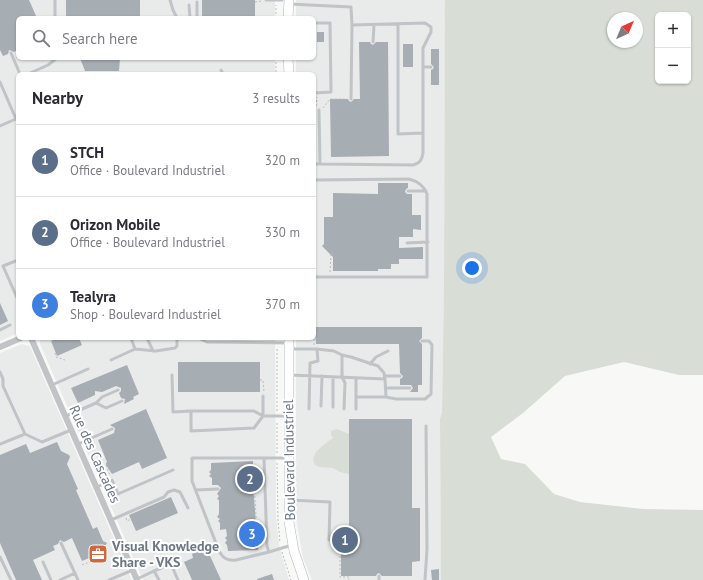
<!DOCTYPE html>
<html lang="en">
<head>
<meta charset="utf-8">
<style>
	body { margin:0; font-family:"PT Sans",sans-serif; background:#f2f2f3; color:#2b2b33 }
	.controls { position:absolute; right:12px; top:12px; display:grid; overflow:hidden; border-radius:6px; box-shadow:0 1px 3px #0004 }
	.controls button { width:36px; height:36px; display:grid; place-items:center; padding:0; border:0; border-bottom:1px solid #e1e1e2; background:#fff; color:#2b2b33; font:20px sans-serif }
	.compass { position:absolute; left:607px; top:12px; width:36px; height:36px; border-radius:50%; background:#fff; box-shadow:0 1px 3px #0004; rotate:44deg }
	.you { position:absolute; left:472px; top:268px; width:14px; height:14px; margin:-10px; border:3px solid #fff; border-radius:50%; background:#1a73e8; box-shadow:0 0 0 6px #1a73e833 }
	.badge { display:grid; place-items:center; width:26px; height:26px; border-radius:50%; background:#b45309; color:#fff; font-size:13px; font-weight:700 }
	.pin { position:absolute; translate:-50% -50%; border:2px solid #fff; box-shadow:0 1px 4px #0006 }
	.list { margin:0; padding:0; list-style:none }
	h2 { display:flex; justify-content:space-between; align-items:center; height:52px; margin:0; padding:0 16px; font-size:17px }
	h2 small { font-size:13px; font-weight:400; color:#7c7c81 }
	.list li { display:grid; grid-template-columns:26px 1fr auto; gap:12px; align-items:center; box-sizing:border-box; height:72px; padding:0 16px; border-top:1px solid #e1e1e2 }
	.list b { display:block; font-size:15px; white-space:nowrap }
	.list p { margin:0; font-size:13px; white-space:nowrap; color:#7c7c81 }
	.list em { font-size:13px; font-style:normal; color:#7c7c81 }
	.icon { flex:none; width:22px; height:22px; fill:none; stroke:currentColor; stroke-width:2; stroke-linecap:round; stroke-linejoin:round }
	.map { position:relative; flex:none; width:703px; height:580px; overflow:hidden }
	.search { position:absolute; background:#fff; box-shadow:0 1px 3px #0004; left:16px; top:16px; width:300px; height:44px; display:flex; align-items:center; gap:10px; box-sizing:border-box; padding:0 14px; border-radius:6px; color:#7c7c81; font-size:15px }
	.panel { position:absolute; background:#fff; box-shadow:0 1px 3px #0004; left:16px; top:72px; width:300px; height:268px; border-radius:6px }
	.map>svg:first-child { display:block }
	.built { fill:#e9eaea }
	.green { fill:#d8ddd6; fill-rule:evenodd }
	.building { fill:#a6adb3 }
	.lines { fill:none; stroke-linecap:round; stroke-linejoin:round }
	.secondary-casing { stroke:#b3b7bc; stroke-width:10 }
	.path { stroke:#babdbf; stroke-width:1; stroke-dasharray:2 2; stroke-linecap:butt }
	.lane { stroke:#c0c4c7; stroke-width:3 }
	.street { stroke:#c0c4c7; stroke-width:6 }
	.secondary { stroke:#fff; stroke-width:9 }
	.labels { text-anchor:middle; stroke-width:4; stroke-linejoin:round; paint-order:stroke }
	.street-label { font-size:14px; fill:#6b7884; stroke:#fff }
	.poi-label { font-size:14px; font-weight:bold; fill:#6b7884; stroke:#fff; text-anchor:start }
</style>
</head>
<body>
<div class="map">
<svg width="703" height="580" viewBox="0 0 703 580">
	<rect width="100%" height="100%" fill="#f8f8f6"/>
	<path class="built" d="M0,0H275V18H18V58H275V74H18V333L0,341Z
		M296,0H445L444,284L442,412L440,419L441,580H312L303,558L296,518V338H314V74H296V58H314V18H296Z
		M40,338H275L276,516L279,545L289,580H143L40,344Z
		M22,344L29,346L31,349L132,580H0V353Z"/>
	<path class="green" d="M445,0H703V375H679L624,362L565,376L523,413L491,437L501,459L525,464L554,494L580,502L643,509L703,510V580H441L440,419L442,412L444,284ZM658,15H688V81H658ZM613,18H637V42H613Z
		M337,429L349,434V474L340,472L333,468L319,467L315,465L313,459L316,452L322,446L333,438L331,435V431Z"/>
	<path class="building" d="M0,0H29L37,18H18V50L14,52L9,50L8,54L3,56L0,50Z
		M66,0H140V18H66Z
		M202,0H255V18H202Z
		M317,32H324V42H317Z
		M359,42H370L371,44L373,45L376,42H388L389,156L331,157L330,99H348L349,101L351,102L354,99H360Z
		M403,44H413V67H403Z
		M431,49H439V85H431V70L433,69L434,67L431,64Z
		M80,58H120L119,71H85Z
		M378,183H408V188L406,189L405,192L407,194H412V215H421V230L413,229V237H399V248L423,247V259H399V264H391V269H378V271H333V257L322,246L324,244V217H333V193L378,194Z
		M0,303L8,321L0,325Z
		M315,327H422V338L419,341L422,344V385H418V392H410L413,388L411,385H400V379L402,378L403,376L400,373L399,344H316Z
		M58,338H79L82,345L57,356L51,341Z
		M178,362H260V392H178Z
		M127,365L139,394L133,397L134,399L124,404L125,399L121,398L119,393L121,391V388L116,386L102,392L95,391V395L78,403L71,388Z
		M146,409L167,458L142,469L139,462L112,474L106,465V463L107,462L98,440L114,433L115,428L110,425Z
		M349,419H412V508H420V561L412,562V576H382L379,573L377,574L376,576H341V532H349Z
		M57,442L61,451L69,455L70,457L67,464L78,489L76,490L93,529L97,527L103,541L107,543L105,546L107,552L103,554L101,559L94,556L82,561L72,538L64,542L60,540L58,544L53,546L55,550L33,560L42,580H16L0,543V455L26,444L30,453Z
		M253,461L254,484H253L258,550L228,551L227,545L225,543L227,540L225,538L227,536L226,529L220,530V523L218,521L220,519L217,517L219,514V500L217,499L219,496L217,494L221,488L218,485H212V478L209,476L211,474L209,472L211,470V463Z
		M171,497L178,513L136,531L129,515Z
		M206,547L221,580H192L184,562L193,558L192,554Z
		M439,569V580H432L431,570Z
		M272,574L274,580H257V579Z"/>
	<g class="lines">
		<defs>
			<path id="secondary" d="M288,18L289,0
				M288,58L289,74
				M289,338V522L294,551L304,580"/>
		</defs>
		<use href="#secondary" class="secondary-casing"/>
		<path class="path" d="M255,2L262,1
			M276,18V5
			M276,58V74
			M316,106L317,97
			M323,108L330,99H346
			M330,272L331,253H333
			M314,345V339H316
			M277,349V411
			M55,353L56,357L65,360
			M260,380H263L264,392
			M277,453V421
			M277,463L278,521L280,543
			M253,464L258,550
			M106,465L110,476
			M126,518L127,521L131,519
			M334,540H341
			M340,540V577H349V580
			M282,552L291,580
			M103,563L104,559
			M82,565L97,559L101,560L104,559"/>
		<path class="lane" d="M55,0V18
			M170,0L173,10L177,18
			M266,0H282
			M197,2V18
			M289,4L351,7L352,25L425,23L431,27V32L423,48V153C422,160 420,163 413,165L320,164
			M189,5L190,18
			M314,23H330L331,92L314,93
			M398,24V134L423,133
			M373,42L374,25
			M11,53L20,74
			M423,67H431
			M221,70L223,74
			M28,74L48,65L57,58
			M0,82L16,119L0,126
			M351,99L352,25
			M314,164H320L319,110
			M314,180L409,179C417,181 424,186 427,194V277H314
			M408,191H426
			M407,243L428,242
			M18,260L3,266L18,300
			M0,330L10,325
			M147,338L153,351
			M198,338L207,342L287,343
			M135,349L156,351L175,348L177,346V338
			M290,349H317L318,361L310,363L309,409
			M342,355V377L345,383L344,409
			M111,360L135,349L131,338
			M370,364L376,357L388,351
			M0,372L3,379V386L25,434L42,442L71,430
			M172,375L173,412L191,411
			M290,375L385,379L384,373L378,366L351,357L342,355L334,351L317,349
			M385,376H400
			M333,377V407
			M356,378V397H386L385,379
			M52,385L88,369
			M386,388H410
			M263,396V416H287
			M356,397V409
			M386,397L396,399H425L431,394L432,345L429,341H422
			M96,403L106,408L122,401
			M321,406L322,376
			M191,411H254L263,416L254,428L191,431Z
			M66,416L96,403L102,397L118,390
			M0,444L25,434
			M78,444L112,429
			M264,458H192V481L219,551C223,558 227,561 236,560L269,552
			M287,458H264L267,546L269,552L292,545
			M97,487L112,480L118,494L173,470
			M196,490L218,489
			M290,500L330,502L329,540
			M111,520L164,497L168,492L174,490L180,492L188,508
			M61,543L78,580
			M0,557L11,580
			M43,562L51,580
			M154,571L171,564L178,580
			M379,576V580
			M137,579L154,571L159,580
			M60,580L75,573
			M109,580L133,570
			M425,580L427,549L426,426"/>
		<path class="street" d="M31,338L137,580
			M0,347L21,338"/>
		<use href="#secondary" class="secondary"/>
	</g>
	<defs>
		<symbol id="office-square" viewBox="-11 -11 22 22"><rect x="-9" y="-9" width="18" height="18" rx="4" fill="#d0683f" stroke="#fff"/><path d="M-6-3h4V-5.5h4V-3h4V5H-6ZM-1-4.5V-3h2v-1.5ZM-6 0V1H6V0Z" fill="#fff"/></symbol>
	</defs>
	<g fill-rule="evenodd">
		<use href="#office-square" x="87" y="543" width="22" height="22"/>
	</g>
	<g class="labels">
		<g class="street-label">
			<text transform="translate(95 454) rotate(66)" y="5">Rue des Cascades</text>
			<text transform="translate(289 460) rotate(-91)" y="5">Boulevard Industriel</text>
		</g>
		<g class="poi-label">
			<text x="112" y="551">Visual Knowledge<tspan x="112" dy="16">Share - VKS</tspan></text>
		</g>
	</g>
</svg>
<div class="controls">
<button>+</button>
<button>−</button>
</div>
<svg class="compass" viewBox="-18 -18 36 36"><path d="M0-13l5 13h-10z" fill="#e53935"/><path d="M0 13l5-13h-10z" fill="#7c7c81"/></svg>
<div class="you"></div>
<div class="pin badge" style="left:345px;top:540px;background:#5c6f8a">1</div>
<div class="pin badge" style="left:250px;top:479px;background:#5c6f8a">2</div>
<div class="pin badge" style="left:252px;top:534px;background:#3f7fe0">3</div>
<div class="search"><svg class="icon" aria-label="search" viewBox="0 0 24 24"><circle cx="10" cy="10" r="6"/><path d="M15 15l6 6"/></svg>Search here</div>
<section class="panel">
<h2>Nearby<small>3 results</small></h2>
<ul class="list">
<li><span class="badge" style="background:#5c6f8a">1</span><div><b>STCH</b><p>Office · Boulevard Industriel</p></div><em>320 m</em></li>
<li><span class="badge" style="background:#5c6f8a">2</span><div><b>Orizon Mobile</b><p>Office · Boulevard Industriel</p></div><em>330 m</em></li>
<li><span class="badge" style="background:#3f7fe0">3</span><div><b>Tealyra</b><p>Shop · Boulevard Industriel</p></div><em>370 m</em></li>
</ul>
</section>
</div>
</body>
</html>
